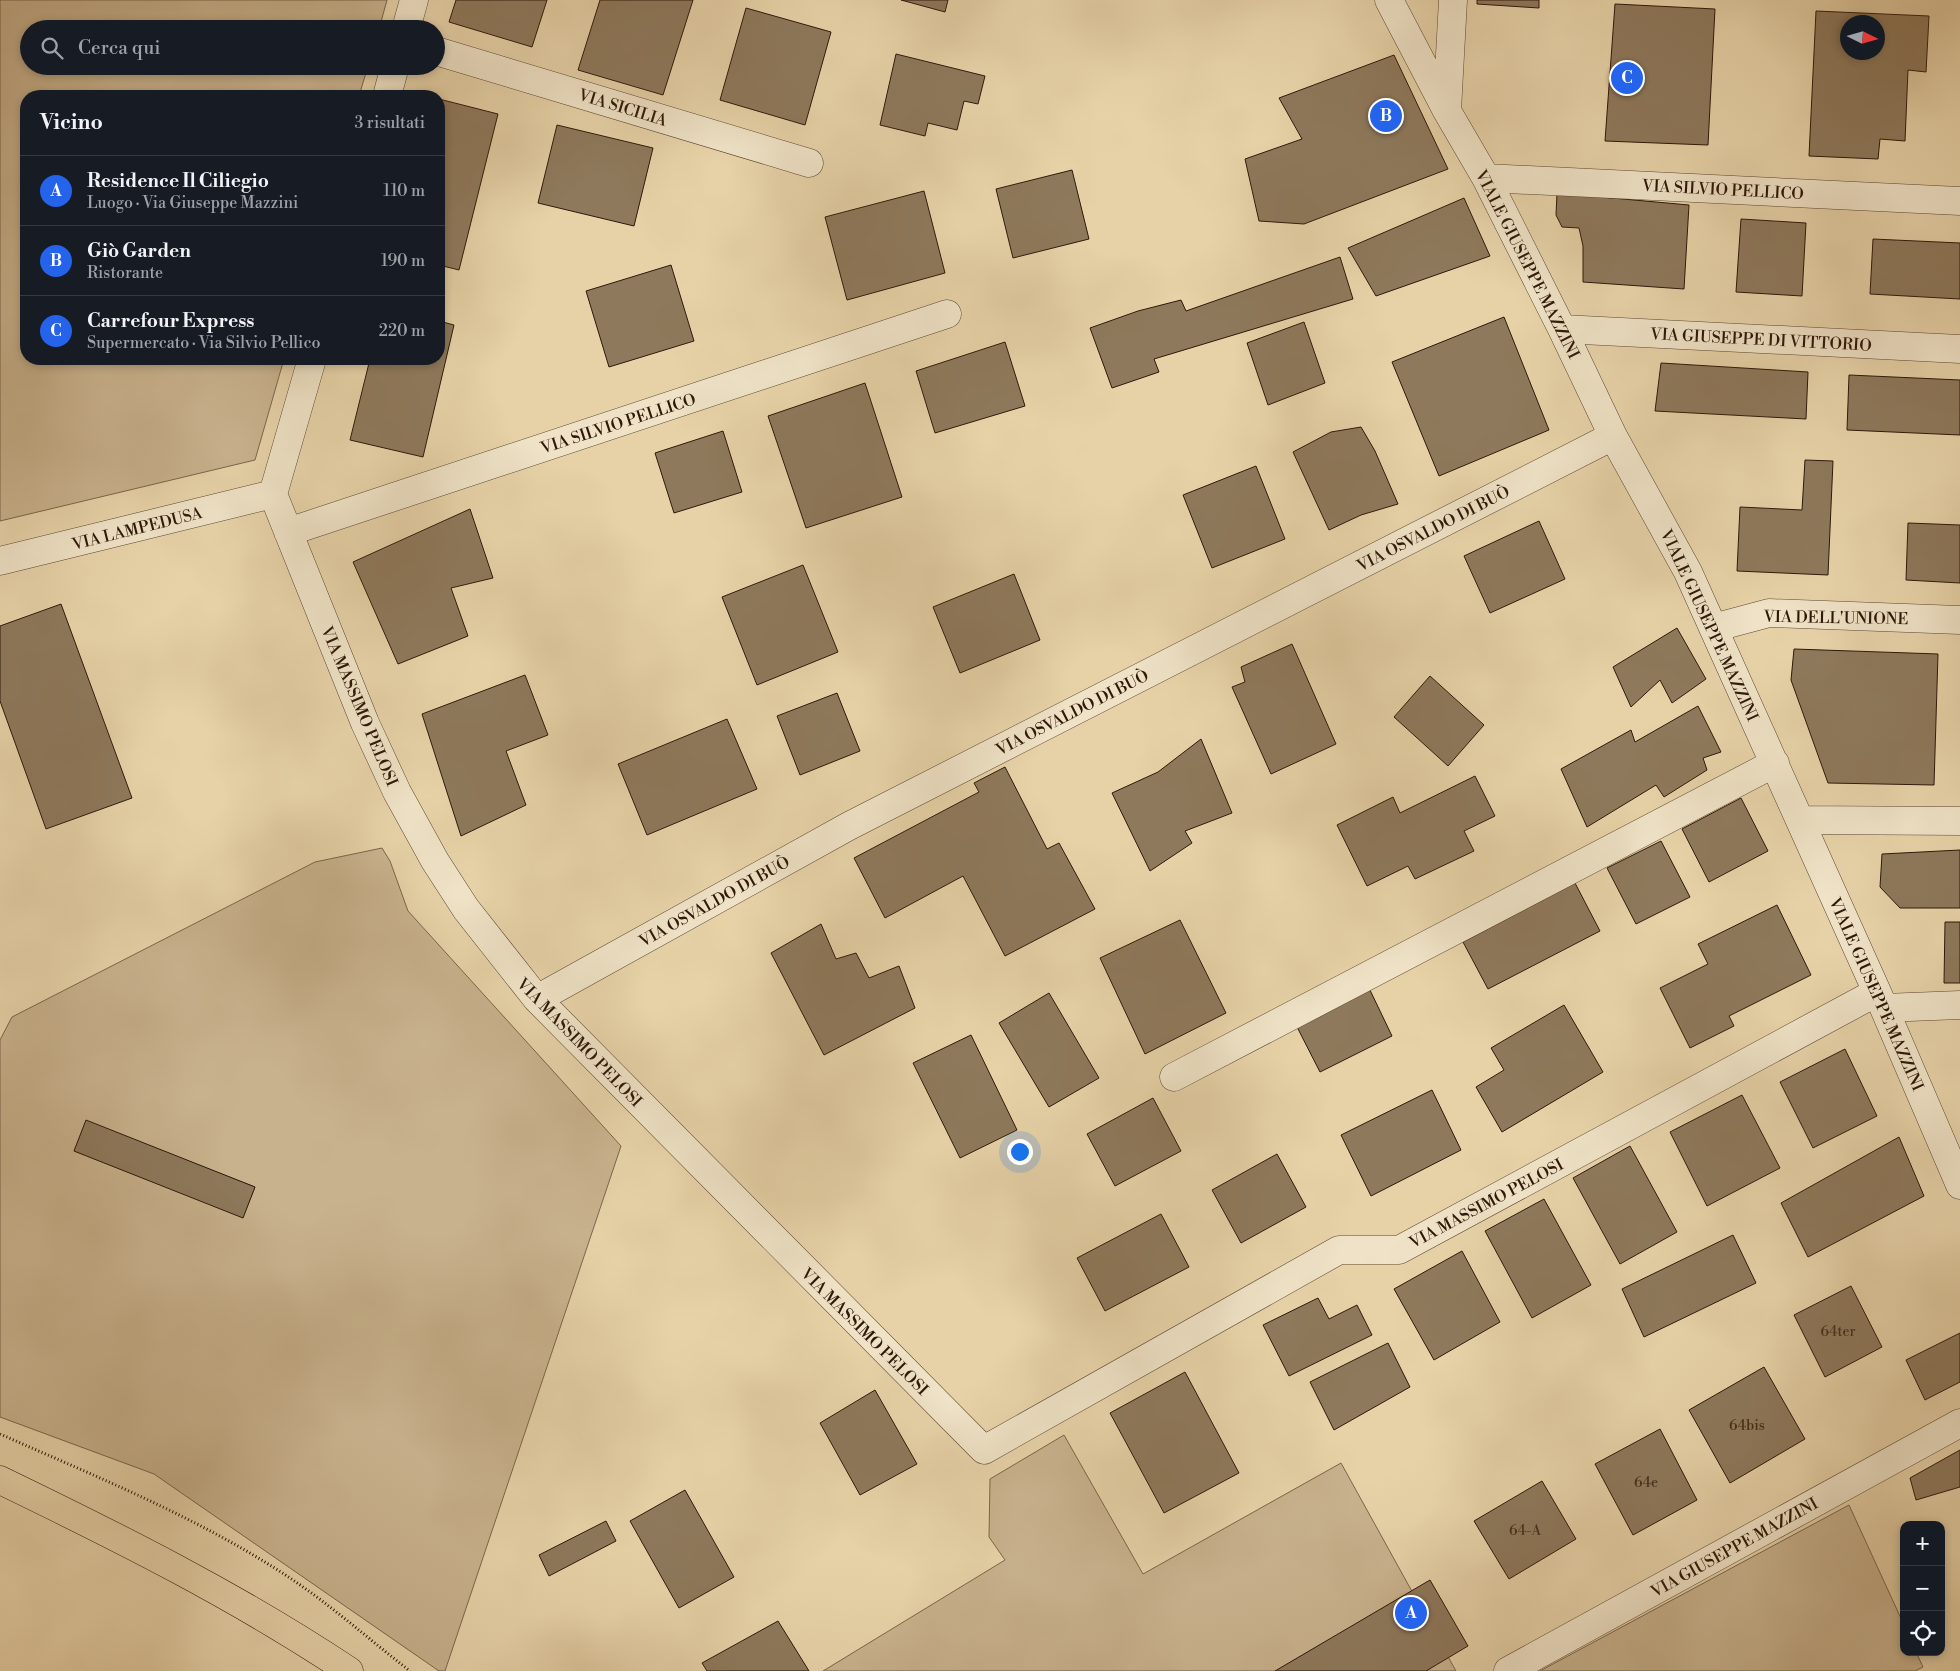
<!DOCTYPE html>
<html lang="it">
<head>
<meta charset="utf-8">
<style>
	body { margin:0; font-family:"Libre Bodoni",serif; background:#242831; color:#f1f3f6 }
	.controls { position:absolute; right:15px; bottom:15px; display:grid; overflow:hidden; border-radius:10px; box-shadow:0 2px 8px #0003 }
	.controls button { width:45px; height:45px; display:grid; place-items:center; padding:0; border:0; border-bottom:1px solid #363941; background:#171b24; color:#f1f3f6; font:25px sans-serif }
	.compass { position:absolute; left:1840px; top:15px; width:45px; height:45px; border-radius:50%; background:#171b24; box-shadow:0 2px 8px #0003; rotate:95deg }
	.you { position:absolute; left:1019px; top:1151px; width:18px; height:18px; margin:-12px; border:4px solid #fff; border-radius:50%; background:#1a73e8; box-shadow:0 0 0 8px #1a73e833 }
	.badge { display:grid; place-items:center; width:32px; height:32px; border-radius:50%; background:#2563eb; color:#fff; font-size:16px; font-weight:700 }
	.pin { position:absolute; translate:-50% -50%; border:2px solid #fff; box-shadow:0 1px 5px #0006 }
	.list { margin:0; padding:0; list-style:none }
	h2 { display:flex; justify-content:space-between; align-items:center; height:65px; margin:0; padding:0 20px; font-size:21px }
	h2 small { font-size:16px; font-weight:400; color:#9ea1a6 }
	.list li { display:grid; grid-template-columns:32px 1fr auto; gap:15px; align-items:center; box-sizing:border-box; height:70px; padding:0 20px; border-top:1px solid #363941 }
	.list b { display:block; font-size:19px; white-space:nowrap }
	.list p { margin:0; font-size:16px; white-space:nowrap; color:#9ea1a6 }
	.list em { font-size:16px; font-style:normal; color:#9ea1a6 }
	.icon { flex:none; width:28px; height:28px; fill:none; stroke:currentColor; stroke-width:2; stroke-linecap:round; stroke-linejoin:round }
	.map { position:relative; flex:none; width:1960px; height:1671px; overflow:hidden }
	.search { position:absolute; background:#171b24; box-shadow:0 2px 8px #0003; left:20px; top:20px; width:425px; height:55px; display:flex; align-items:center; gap:12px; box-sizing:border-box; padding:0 18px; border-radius:28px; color:#9ea1a6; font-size:19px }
	.panel { position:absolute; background:#171b24; box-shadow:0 2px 8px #0003; left:20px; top:90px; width:425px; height:275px; border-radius:20px }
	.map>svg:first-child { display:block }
	.green { fill:#c8b28d; stroke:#7b654b; fill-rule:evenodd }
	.building { fill:#8e795c; stroke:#2e1809; fill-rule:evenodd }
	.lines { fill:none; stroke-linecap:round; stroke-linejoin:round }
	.minor-casing { stroke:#5c4631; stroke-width:29 }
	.major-casing { stroke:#2e1809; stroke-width:29 }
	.path { stroke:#2e1809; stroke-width:3; stroke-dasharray:1 2.5; stroke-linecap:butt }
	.minor { stroke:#efe2c6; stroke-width:28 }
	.major { stroke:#e7d2a8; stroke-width:28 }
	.labels { text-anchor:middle; stroke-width:4; stroke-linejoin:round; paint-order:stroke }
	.number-label { font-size:14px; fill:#46301e }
	.street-label { font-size:16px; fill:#2e1809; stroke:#efe2c6 }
</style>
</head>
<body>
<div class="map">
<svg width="1960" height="1671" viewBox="0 0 1960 1671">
	<rect width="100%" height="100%" fill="#e7d2a8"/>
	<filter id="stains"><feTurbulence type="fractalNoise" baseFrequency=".004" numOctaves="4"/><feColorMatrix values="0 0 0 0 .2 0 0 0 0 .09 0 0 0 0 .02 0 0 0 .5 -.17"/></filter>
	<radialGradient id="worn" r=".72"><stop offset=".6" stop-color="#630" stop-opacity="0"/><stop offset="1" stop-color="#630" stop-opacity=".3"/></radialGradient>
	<path class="green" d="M0,0H387L379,29H29V66H368L359,96H26V359H284L255,460L0,521Z
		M382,848L390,861L408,911L621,1146L445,1671H439L154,1474L0,1417V1040L12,1017L315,862ZM86,1121L255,1187L243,1217L74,1151Z
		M1064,1435L1143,1574L1341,1463L1456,1671H823L1005,1560L989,1537L990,1479Z
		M1849,1505L1904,1625V1652H1916L1923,1667L1915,1671H1540Z"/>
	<path class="building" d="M456,0H547L532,47L449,22Z
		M600,0H693L663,95L578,70Z
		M901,0H948L945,12Z
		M1477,0H1539V8L1477,4Z
		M1615,4L1715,9L1708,145L1605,141Z
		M746,8L831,32L805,125L720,100Z
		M1816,11L1929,16L1926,72L1908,70L1905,141L1880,139L1878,159L1809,156ZM1848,22H1878V52H1848Z
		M896,54L985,76L978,104L964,101L957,130L928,123L925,136L880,125Z
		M1394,55L1448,169L1304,224L1259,221L1245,159L1302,139L1279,98Z
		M439,99L498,114L459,270L439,265Z
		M557,125L653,148L634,226L538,203Z
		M1072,170L1089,239L1013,258L996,189Z
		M924,191L945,273L847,300L825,217Z
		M1557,193L1689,205L1684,289L1583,282V246L1579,228L1562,227L1556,215Z
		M1464,198L1490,256L1376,296L1348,248Z
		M1741,219L1806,223L1802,296L1736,292Z
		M1873,239L1960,243V299L1870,294Z
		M1340,257L1353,299L1154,359L1159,372L1112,388L1090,328L1138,311L1181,300L1186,311Z
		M671,265L694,341L609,367L586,291Z
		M1504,317L1549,430L1439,476L1392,362Z
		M439,321L454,325L423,457L350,440L370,359H439Z
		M1304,322L1325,383L1268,405L1247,343Z
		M1005,342L1025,406L935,433L916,371Z
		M1661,363L1808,372L1806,419L1655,411Z
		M1849,375L1960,380V435L1847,430Z
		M865,383L902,497L806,528L768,416Z
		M1361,427L1375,451L1398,504L1361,515L1329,530L1293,452L1331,432Z
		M723,431L742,492L674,513L655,453Z
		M1805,460L1833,461L1828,575L1737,571L1740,507L1802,510Z
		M1256,466L1285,539L1212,568L1183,495Z
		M470,509L493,578L451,588L468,636L398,664L353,562Z
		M1539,521L1565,579L1490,613L1464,556Z
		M1908,523L1960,525V583L1906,580Z
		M803,565L838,652L757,685L722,597Z
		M1014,574L1040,640L960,673L933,607Z
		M61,604L132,798L46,829L0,701V626Z
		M1677,628L1706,679L1672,703L1660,680L1631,707L1613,667Z
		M1292,644L1336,744L1271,774L1232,687L1245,682L1241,667Z
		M1794,649L1938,654L1934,785L1828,783L1791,680Z
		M525,675L548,735L506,751L526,805L461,836L422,714Z
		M1430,676L1484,725L1448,766L1394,717Z
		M837,693L860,751L800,775L777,716Z
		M1698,706L1721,752L1703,758L1707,770L1664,797L1656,785L1587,827L1561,769L1631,730L1635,742Z
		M727,719L757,789L647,835L618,764Z
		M1201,739L1232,813L1185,831L1192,843L1150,871L1112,793L1158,772Z
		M1005,767L1047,849L1059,843L1095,909L1005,956L963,876L885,918L854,858L979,792L974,783Z
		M1475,776L1495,816L1464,831L1474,851L1415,879L1408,866L1367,886L1337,825L1393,797L1400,813Z
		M1741,798L1768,851L1709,882L1682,829Z
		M1661,841L1690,897L1636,924L1607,868Z
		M1960,850V908H1900L1880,887L1882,854Z
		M1575,883L1600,931L1488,989L1463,942Z
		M1777,905L1811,975L1729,1016L1734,1026L1690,1048L1660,988L1708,964L1698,944Z
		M1180,920L1226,1013L1145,1054L1100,958Z
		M1945,922H1960V983H1944Z
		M821,924L836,959L856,953L869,978L899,966L915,1008L824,1055L771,953Z
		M1369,988L1392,1036L1320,1072L1296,1025Z
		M1049,993L1099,1078L1049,1107L999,1023Z
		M1564,1005L1603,1072L1502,1132L1476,1087L1504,1070L1491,1048Z
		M971,1035L1017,1130L960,1158L913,1063Z
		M1845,1049L1877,1116L1813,1148L1780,1082Z
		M1432,1090L1461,1150L1371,1196L1341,1135Z
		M1742,1095L1780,1168L1707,1206L1670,1132Z
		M1153,1098L1181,1151L1115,1186L1087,1134Z
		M86,1120L255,1187L243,1218L74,1151Z
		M1899,1137L1924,1196L1808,1257L1781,1203Z
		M1630,1146L1677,1232L1620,1264L1573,1178Z
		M1277,1154L1306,1207L1241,1243L1212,1190Z
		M1544,1199L1591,1285L1532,1318L1485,1231Z
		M1161,1214L1189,1267L1105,1311L1077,1258Z
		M1733,1235L1756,1283L1644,1337L1622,1289Z
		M1462,1251L1500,1322L1434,1360L1394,1289Z
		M1851,1286L1882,1347L1825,1377L1794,1315Z
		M1318,1298L1329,1319L1357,1305L1372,1335L1289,1376L1263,1325Z
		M1960,1333V1382L1925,1400L1906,1360Z
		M1388,1343L1410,1387L1334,1430L1310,1382Z
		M1764,1367L1805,1439L1730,1483L1689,1410Z
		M1185,1372L1239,1473L1164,1513L1110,1413Z
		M875,1390L917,1464L860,1495L820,1423Z
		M1660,1429L1697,1500L1633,1535L1595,1464Z
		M1960,1450V1487L1916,1500L1910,1478Z
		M1542,1481L1576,1539L1509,1579L1474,1521Z
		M685,1490L734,1577L679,1608L630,1521Z
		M606,1521L616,1541L549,1576L539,1555Z
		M1430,1580L1468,1646L1426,1671H1275Z
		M778,1621L809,1671H707L702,1663Z"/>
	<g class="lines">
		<defs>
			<path id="minor" d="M1389,0L1447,111L1486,178L1562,329L1613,436L1688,572L1877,992L1960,1185
				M406,29L414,0
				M436,51L809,163
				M387,96L395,66
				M1447,110L1453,0
				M1486,178L1960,201
				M1562,329L1960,349
				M312,359L273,494L365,723L397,792L435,861L466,909L537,999L984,1450L1339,1250H1399L1877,992
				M288,532L947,314
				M0,561L273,494
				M1713,628L1769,613L1960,620
				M1800,820L1960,821
				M537,999L849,826L1613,436
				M1884,1008L1960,1005
				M1174,1077L1775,763
				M1508,1671L1960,1423"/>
			<path id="major" d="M0,1480C120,1538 238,1597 349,1671"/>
		</defs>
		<use href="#minor" class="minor-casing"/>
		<use href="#major" class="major-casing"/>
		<path class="path" d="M0,1434C99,1478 202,1519 293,1580C333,1607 371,1641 410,1671"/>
		<use href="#minor" class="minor"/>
		<use href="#major" class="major"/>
	</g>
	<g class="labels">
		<g class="number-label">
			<text x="1838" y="1336">64ter</text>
			<text x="1747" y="1430">64bis</text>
			<text x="1646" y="1487">64e</text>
			<text x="1525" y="1535">64-A</text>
		</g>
		<g class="street-label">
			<text transform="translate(623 107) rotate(17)" y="6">VIA SICILIA</text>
			<text transform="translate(1723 189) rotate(3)" y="6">VIA SILVIO PELLICO</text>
			<text transform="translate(1528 264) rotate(63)" y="6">VIALE GIUSEPPE MAZZINI</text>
			<text transform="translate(1761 339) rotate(3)" y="6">VIA GIUSEPPE DI VITTORIO</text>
			<text transform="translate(618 423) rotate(-18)" y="6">VIA SILVIO PELLICO</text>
			<text transform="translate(137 528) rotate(-14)" y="6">VIA LAMPEDUSA</text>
			<text transform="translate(1433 528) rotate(-27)" y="6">VIA OSVALDO DI BUÒ</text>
			<text transform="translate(1836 617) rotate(1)" y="6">VIA DELL'UNIONE</text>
			<text transform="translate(1710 625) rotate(65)" y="6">VIALE GIUSEPPE MAZZINI</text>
			<text transform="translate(360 706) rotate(67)" y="6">VIA MASSIMO PELOSI</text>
			<text transform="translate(1072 712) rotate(-27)" y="6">VIA OSVALDO DI BUÒ</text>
			<text transform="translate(714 901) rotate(-29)" y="6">VIA OSVALDO DI BUÒ</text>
			<text transform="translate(1877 994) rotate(66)" y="6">VIALE GIUSEPPE MAZZINI</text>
			<text transform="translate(580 1042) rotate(46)" y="6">VIA MASSIMO PELOSI</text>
			<text transform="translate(1486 1203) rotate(-28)" y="6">VIA MASSIMO PELOSI</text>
			<text transform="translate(865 1331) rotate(45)" y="6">VIA MASSIMO PELOSI</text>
			<text transform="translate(1734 1547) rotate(-29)" y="6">VIA GIUSEPPE MAZZINI</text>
		</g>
	</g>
	<rect width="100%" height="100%" filter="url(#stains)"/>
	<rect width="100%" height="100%" fill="url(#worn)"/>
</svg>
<div class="controls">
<button>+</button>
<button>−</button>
<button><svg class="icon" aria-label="locate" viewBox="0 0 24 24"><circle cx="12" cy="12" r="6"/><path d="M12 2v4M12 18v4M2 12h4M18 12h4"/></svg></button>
</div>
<svg class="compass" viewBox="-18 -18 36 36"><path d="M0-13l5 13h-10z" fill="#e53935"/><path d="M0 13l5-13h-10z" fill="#9ea1a6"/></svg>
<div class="you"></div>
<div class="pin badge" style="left:1411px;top:1613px">A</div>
<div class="pin badge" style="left:1386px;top:116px">B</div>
<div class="pin badge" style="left:1627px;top:78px">C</div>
<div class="search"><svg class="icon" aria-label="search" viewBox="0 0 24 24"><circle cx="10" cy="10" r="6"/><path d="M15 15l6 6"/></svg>Cerca qui</div>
<section class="panel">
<h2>Vicino<small>3 risultati</small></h2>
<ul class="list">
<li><span class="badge">A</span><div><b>Residence Il Ciliegio</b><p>Luogo · Via Giuseppe Mazzini</p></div><em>110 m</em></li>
<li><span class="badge">B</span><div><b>Giò Garden</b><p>Ristorante</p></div><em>190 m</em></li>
<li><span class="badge">C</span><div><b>Carrefour Express</b><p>Supermercato · Via Silvio Pellico</p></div><em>220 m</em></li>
</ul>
</section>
</div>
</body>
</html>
